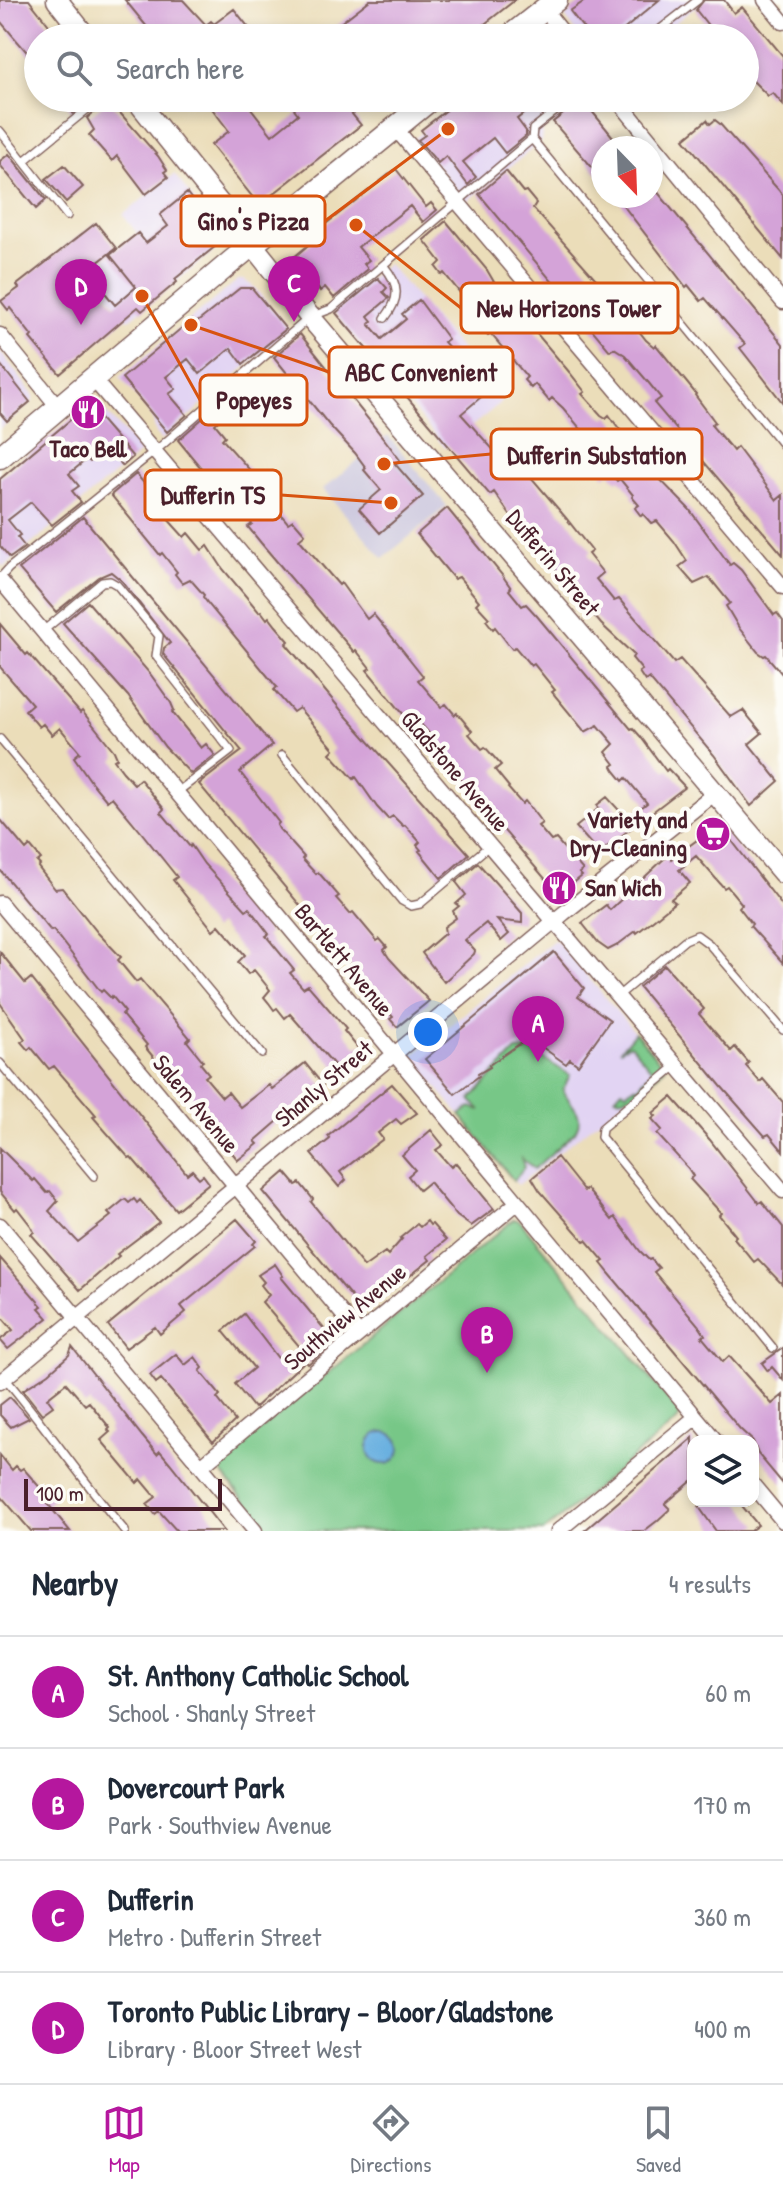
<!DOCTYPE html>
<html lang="en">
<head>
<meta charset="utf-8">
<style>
	body { margin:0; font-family:"Patrick Hand",sans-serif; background:#f6f6f7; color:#1f2937 }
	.controls { position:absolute; right:24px; bottom:24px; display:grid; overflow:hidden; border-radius:16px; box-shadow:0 4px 12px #0003 }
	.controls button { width:72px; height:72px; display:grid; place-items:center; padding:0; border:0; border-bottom:2px solid #e0e1e3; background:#fff; color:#1f2937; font:40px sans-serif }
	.compass { position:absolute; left:591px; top:136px; width:72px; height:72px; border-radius:50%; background:#fff; box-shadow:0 4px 12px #0003; rotate:157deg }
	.scale { position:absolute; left:24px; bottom:20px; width:198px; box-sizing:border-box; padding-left:8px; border:4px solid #4a1f2b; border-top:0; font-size:22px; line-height:28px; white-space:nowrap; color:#4a1f2b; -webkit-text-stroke:6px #fdfcf7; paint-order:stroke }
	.you { position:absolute; left:428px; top:1032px; width:28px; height:28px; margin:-20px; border:6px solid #fff; border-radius:50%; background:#1a73e8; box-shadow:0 0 0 12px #1a73e833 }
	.badge { display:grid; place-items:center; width:52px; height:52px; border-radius:50%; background:#b5179e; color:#fff; font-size:26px; font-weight:700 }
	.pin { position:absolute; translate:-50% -66px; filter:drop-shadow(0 2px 4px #0008) }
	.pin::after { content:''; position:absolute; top:42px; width:28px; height:24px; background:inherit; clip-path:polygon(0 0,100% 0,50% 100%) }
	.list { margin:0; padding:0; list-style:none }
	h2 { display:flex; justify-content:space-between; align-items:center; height:104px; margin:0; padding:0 32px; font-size:34px }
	h2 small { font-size:26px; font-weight:400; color:#747a83 }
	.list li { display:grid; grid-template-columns:52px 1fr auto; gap:24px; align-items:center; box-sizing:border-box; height:112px; padding:0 32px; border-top:2px solid #e0e1e3 }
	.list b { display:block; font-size:30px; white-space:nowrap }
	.list p { margin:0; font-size:26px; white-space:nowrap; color:#747a83 }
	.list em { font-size:26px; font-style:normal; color:#747a83 }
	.icon { flex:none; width:44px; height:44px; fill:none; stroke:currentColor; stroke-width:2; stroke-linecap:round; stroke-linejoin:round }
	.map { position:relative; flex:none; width:783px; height:1531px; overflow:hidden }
	.search { position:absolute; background:#fff; box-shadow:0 4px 12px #0003; left:24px; right:24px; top:24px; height:88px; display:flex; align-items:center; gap:20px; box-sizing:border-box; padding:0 28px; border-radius:44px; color:#747a83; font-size:30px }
	.sheet { height:552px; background:#fff }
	nav { display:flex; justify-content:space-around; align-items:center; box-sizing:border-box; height:112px; border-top:2px solid #e0e1e3; background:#fff; font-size:22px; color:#747a83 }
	nav a { display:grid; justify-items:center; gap:4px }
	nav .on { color:#b5179e }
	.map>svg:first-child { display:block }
	.built { fill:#e2d4f3 }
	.industrial { fill:#c5c0da }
	.green { fill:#77c787; stroke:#607359; stroke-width:2 }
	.water { fill:#69b0e0; stroke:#5a6886; stroke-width:2 }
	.building { fill:#d4a3d8 }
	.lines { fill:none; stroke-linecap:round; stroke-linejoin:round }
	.service-casing { stroke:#82625d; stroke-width:10 }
	.minor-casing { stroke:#82625d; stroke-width:17 }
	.secondary-casing { stroke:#82625d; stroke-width:23 }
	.primary-casing { stroke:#82625d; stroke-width:25 }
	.service { stroke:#fff; stroke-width:7 }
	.minor { stroke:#fff; stroke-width:14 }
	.secondary { stroke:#fff; stroke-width:20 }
	.primary { stroke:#fff; stroke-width:22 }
	.labels { text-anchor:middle; stroke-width:8; stroke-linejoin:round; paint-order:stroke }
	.poi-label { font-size:24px; font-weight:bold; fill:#4a1f2b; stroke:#fdfcf7 }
	.street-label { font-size:24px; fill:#4a1f2b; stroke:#fdfcf7 }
	.leader { fill:none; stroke:#d8530f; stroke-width:3 }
	.callout-dot { fill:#d8530f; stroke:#fdfcf7; stroke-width:3 }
	.callout { fill:#fdfcf7; stroke:#d8530f; stroke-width:3 }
	.callout-label { font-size:26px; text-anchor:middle; font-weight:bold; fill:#4a1f2b }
</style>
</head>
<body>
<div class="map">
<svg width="783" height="1531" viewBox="0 0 783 1531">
	<rect width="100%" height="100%" fill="#fdfcf7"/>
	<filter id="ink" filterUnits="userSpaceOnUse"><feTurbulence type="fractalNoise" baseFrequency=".0125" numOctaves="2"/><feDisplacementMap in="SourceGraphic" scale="16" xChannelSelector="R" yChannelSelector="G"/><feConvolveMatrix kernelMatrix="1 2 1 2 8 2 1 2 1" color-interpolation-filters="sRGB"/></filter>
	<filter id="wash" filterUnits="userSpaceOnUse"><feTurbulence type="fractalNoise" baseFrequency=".006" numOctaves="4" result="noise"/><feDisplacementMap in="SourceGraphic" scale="32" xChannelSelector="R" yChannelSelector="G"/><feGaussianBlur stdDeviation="1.8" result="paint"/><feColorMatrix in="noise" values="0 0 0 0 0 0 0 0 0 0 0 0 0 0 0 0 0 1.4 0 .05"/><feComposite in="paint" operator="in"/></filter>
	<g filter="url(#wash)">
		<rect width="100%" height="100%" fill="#ebddb9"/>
		<path class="built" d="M584,0H704L656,38H581L565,17Z
			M463,98H581L543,127L541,142L467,201L414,139Z
			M174,174L224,238V243L129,320L89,271L137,233L123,215Z
			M388,264L504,400L445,448L332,310Z
			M238,280H244L254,287L289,329L162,440L156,433L152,416L120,377Z
			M0,351L34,396V400L0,429Z
			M95,400L141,452L4,567L0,563V477Z
			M554,940L559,943L665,1068L518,1185L417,1063L414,1055Z"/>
		<path class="industrial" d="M388,436L447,506L383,558L323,489Z"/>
		<path class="green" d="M635,1032L665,1068C650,1081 635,1101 615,1097L622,1089L626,1092L635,1086L637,1088L652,1070L630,1044L620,1050Z
			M530,1050L570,1075L563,1089C569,1106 587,1112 575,1132L534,1169L521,1158L524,1167L514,1181L460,1115L471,1107L481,1110L470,1100L516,1051Z
			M514,1219L520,1221L672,1404L680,1414L678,1420L544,1531H269L217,1467L218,1465Z"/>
		<path class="water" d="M368 1448a16 16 0 1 1 32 0a16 16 0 1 1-32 0Z"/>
		<g id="blocks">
			<path class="building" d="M0,0H29L59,38H38V65L0,21Z
				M125,0H183L206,25L211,21L214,24L234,9L257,38H156Z
				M370,0H515L467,38H336L330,31Z
				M586,0H659L614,38H591L570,11Z
				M704,0H724L734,13L742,7L783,56V105L773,93L768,96L745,73V38H718L696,10Z
				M62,98H91L73,113Z
				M107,98H121L113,105L158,156L167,170L164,172L168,177L146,194L117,156L112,161L89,135L94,130L87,118L105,103Z
				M204,98H243L272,135L298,114L286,98H339L361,125L259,205L211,145L229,131Z
				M462,98H544L517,119L526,131V136L505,153L493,138L463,162L476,177L468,185L446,156L438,163L418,140L425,135L421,130Z
				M582,99L622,148H603V180L553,122Z
				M707,120L710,124L715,120L720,124L783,195V259L684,139Z
				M9,154L46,200L36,209L0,165V161Z
				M64,165L83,187L66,202L46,179Z
				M396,169L426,207L431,203L437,210L423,222L410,206L358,247L369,260L364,264L368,269L334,298L325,287L320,291L293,258L312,242L308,238Z
				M506,171L523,192L526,191L536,203L533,208L618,304L646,340L654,347L656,345L696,394L695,395L715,422L711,425L729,446L733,451L737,447L777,500L783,495V555L654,403L661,398L648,382L625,355L614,348L610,351L479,194Z
				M651,184L783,344V403L740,348L745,344L705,298L701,301L688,285L686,287L616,196H651Z
				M187,193L222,241L175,279L177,282L142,311L138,307L60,374L30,338L32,336L10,308L8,310L1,301L19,288L17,285L96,223L116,248L87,271L115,305L136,287L110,255L138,233L146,243L168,226L160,215Z
				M446,221L487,270L494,282L492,285L508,306L519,317L521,315L570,373L585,392L582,394L601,415L606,418L609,415L620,430L614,436L631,458L639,451L646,460L643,462L689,509L730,565L733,563L741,570L774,615L777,613L783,621V675L766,655L764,656L758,652L739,628L726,606L730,603L709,577L694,584L679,567L687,561L674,541L657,521L651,523L643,514L641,516L635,508L639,505L632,497L633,495L620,479L617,481L610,472L605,476L591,458L595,455L585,443L587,442L582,436L585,434L563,408L552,398L549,401L535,384L531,388L524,380L527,377L491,334L488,336L480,326L475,330L461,312L470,305L444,273L442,275L436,267L441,262L424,240Z
				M378,278L387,288L383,292L389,298L368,316L372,321L369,324L382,339L406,319L402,314L419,300L448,339L444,342L487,392L461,414L517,476L525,470L566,518L592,551L588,554L603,573L596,579L614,601L619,599L674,663L680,659L731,717L743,710L762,733L749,744L779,781L751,806L714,755L649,678L645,681L639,672L642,670L632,658L634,655L601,624L510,515L494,492L490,495L336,313Z
				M240,288H252L286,329L243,364L231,348L200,374L188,359L166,377L176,389L169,394L187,415L167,432L122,378L191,320L195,324Z
				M300,334L385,440L400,460L395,464L423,496L380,533L359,509L381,490L364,470L366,468L355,453L329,425L274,357Z
				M0,364L30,402L7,421L0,413Z
				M88,405L133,457L123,466L107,448L90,462L87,459L69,474L79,486L72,491L81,502L52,525L31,502L8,520L20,535L17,537L25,547L10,558L0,546V479Z
				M211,411L219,420L215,424L225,436L222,439L264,486L270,483L280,495L272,504L288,523L293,520L305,534L299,539L339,585L341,583L367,619L373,614L388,632L423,676L418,680L441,707L446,704L455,715L457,713L472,731L469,734L482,749L485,747L501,765L495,770L509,787L508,788L522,804L525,801L542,823L538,826L551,841L556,839L583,870L579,873L582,876L559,895L477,799L437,749L440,747L427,731L419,722L415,726L404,715L367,670L370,668L356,650L354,652L261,543L248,527L252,524L240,509L242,505L229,489L223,494L218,492L209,482L211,480L178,440Z
				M136,474L155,496L157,494L173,511L166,517L184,537L188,533L202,550L208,546L223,569L259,612L261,611L267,619L269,617L276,626L289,641L286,644L292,651L341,710L469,854L441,878L419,851L421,850L417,845L420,842L405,825L403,826L393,816L388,819L377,807L356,777L354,779L330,753L334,749L299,708L293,712L274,690L277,687L275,685L209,605L203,597L204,595L190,579L182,583L175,574L177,572L162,553L160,555L111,495Z
				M447,508L502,575L511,588L509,590L522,606L526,604L537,616L631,729L633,728L640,736L666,771L668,769L685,787L599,853L576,827L599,808L597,805L607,797L627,819L647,803L626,778L623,781L614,770L612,766L615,764L606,752L614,744L598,725L585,732L552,692L555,690L534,664L531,666L515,647L512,649L495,627L493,629L486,620L489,618L476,604L479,601L459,577L454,579L417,534Z
				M83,517L272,745L240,772L279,823L277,825L279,829L304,857L302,859L316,874L318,872L339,896L336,898L350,914L353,912L377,941L380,939L387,947L384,950L389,958L429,1001L397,1027L390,1019L393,1017L199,784L242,751L163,654L164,648L170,643L122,581L111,572L99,577L56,612L19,569Z
				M88,602L151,675L171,703L174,710L172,712L189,733L201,748L206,744L215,755L191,774L165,747L128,696L63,623Z
				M0,624L26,655L28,653L80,713L82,711L114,751L117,758L114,760L123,772L134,784L140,779L164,809L161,812L190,847L191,845L204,864L246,910L249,908L269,934L266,936L294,970L290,973L303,988L308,985L346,1029L344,1031L357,1047L360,1044L368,1053L342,1074L290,1014L285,1018L277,1008L274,1010L269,1003L264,997L270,990L254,970L248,974L238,962L245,955L219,925L213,930L173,880L177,877L141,832L112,797L107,801L92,783L74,757L80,752L60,728L52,735L43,724L39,727L25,710L32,704L0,667Z
				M0,819L26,850L30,846L41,859L37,862L40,865L38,867L55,889L62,888L98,933L121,957L118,960L136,982L140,979L190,1038L187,1041L203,1061L200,1063L209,1074L205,1077L222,1097L228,1092L240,1107L269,1085L272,1089L305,1063L323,1085L278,1121L255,1141L258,1144L238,1160L145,1047L147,1045L122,1015L125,1012L112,996L111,998L103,990L101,992L53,930L51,931L0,870Z
				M719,824L783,907V963L750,926L752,924L739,907L742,904L727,886L724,888L696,856L679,870L690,883L671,899L675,902L637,933L636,931L616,946L608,950L598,943L582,923L606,905L610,910L668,855L671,859Z
				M478,863L522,913V923L497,920L509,934L501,941L486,923L465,940L475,951L474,954L444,982L422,953L445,933L444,927L456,918L453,911L459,906L456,904L466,895L456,882Z
				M0,952L25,983L31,978L187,1174L192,1170L199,1178L203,1175L209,1183L176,1210L131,1157L129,1158L93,1117L96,1115L54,1066L49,1069L31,1047L28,1050L21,1042L25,1039L0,1003Z
				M554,952L584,988L578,997L610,1020L578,1065L570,1059L566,1064L532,1040L518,1045L489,1065L490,1067L478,1074L479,1076L455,1094L425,1059Z
				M665,965L704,1009L699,1014L731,1051L735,1047L749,1063L746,1066L760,1082L763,1079L783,1102V1151L769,1134L765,1136L721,1086L639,987Z
				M392,1084L417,1113L401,1124L396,1119L378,1133L383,1139L340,1172L346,1180L339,1187L311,1154L330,1139L328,1136Z
				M672,1097L710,1140L759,1203L762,1201L783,1227V1285L758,1259L754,1262L734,1238L736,1236L719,1215L721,1213L690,1179L693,1176L688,1168L657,1134L662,1130L652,1119L656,1116L653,1113Z
				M431,1130L443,1145L436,1150L451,1167L456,1163L494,1209L471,1226L457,1216L429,1182L419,1190L408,1176L415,1170L402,1155Z
				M0,1148L33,1181L35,1179L47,1193L50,1191L58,1201L49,1211L78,1242L111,1216L108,1213L125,1199L129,1203L134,1199L137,1203L140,1200L159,1222L117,1254L119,1256L80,1290L31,1234L34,1232L31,1226L17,1208L15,1210L0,1192Z
				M557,1157L584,1191L587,1189L612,1220L615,1217L640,1251L649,1260L651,1259L659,1268L654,1272L699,1326L705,1335L702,1337L723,1362L729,1356L772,1404L783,1395V1484L758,1454L753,1441L740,1429L609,1273L601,1263L604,1261L586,1240L584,1241L540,1191L532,1178Z
				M285,1172L296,1185L300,1183L313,1199L311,1202L364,1267L385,1252L388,1255L402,1239L400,1238L417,1224L420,1227L427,1221L430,1225L432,1224L446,1240L427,1256L430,1260L364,1312L263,1191Z
				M237,1219L256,1241L253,1244L255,1246L181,1306L186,1312L160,1334L155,1327L126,1348L108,1325Z
				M0,1258L42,1306L39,1308L48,1318L8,1349L0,1340L13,1330L0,1315Z
				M275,1264L283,1276L281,1277L335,1342L308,1364L305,1361L254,1408L235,1384L254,1368L223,1331L244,1314L281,1362L300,1347L262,1302L269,1295L261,1285L264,1282L258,1275Z
				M72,1347L142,1436L157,1454L160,1451L170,1463L224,1531H177L159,1511L155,1514L147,1504L156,1497L141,1479L137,1483L101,1440L110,1432L108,1430L110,1428L89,1402L85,1405L66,1383L47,1398L53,1406L42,1414L23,1390L49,1373L69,1355Z
				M783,1348V1380L772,1367L768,1371L762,1363Z
				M176,1354L185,1365L195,1357L203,1368L200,1371L220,1395L217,1398L235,1421L213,1442L161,1379L156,1383L150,1375Z
				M10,1397L29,1418L11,1427L0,1415V1405Z
				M693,1438V1480L665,1504L670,1509L657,1521L644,1531H584Z
				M0,1455L12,1470L16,1466L20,1470L23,1468L42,1490L44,1488L53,1498L47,1503L70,1531H31L0,1495Z
				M706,1501H738L758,1525L750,1531H716L699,1507Z"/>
		</g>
	</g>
	<g filter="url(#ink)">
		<use href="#blocks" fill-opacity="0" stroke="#82625d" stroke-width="2"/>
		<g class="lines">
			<defs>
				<path id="service" d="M649,38L698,0
					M572,98L533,129L532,139L783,445
					M0,131L67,216
					M24,161L101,98
					M384,266C400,285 400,299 385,318
					M0,578L9,568L161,446L310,317L331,309L532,139
					M43,631L102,582L110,581L117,585L159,636L156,656L231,751L176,793
					M0,739L262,1054
					M282,755L402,901L411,906L420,904L490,845
					M618,996L685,940L697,935L709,944L783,1030
					M0,1063L94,1176
					M677,1065L602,1128L601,1137L773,1348
					M5,1378C47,1428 83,1481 125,1531"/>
				<path id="minor" d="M765,0L783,22
					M544,9L567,38
					M616,98L783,302
					M395,128L783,587
					M0,335L59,408
					M94,380L783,1191
					M0,580L716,1441
					M0,903L359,1334
					M0,1225L255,1531
					M0,1382L564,913L715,793
					M201,1466L517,1203
					M753,1485L783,1521
					M558,1531L696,1417"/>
				<path id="secondary" d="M57,0L87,38
					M135,98L310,317L783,873"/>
				<path id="primary" d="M508,38L556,0
					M0,457L231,262L432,98"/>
			</defs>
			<use href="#service" class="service-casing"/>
			<use href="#minor" class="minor-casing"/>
			<use href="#secondary" class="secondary-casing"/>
			<use href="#primary" class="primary-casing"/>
			<use href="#service" class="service"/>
			<use href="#minor" class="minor"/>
			<use href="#secondary" class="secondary"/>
			<use href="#primary" class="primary"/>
		</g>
	</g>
	<defs>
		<symbol id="restaurant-disc" viewBox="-11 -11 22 22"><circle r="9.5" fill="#b5179e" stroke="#fdfcf7"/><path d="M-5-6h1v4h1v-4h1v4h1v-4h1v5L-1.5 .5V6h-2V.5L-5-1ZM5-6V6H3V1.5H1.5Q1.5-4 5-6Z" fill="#fff"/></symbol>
		<symbol id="supermarket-disc" viewBox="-11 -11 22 22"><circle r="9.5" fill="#b5179e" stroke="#fdfcf7"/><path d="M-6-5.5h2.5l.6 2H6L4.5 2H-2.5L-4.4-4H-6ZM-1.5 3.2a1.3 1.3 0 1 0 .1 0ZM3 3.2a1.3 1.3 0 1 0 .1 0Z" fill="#fff"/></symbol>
	</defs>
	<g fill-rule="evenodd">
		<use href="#restaurant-disc" x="68" y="392" width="40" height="40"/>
		<use href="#supermarket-disc" x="693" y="814" width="40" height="40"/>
		<use href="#restaurant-disc" x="539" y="868" width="40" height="40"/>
	</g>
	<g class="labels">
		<g class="poi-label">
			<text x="88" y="457">Taco Bell</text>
			<text x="687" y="828" text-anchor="end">Variety and<tspan x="687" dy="28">Dry-Cleaning</tspan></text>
			<text x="585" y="896" text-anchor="start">San Wich</text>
		</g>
		<g class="street-label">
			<text transform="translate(553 563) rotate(50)" y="8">Dufferin Street</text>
			<text transform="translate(455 771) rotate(49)" y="8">Gladstone Avenue</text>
			<text transform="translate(344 960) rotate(50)" y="8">Bartlett Avenue</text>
			<text transform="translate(324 1084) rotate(-40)" y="8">Shanly Street</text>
			<text transform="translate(196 1104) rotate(50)" y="8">Salem Avenue</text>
			<text transform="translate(345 1317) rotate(-40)" y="8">Southview Avenue</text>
		</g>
	</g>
	<path class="leader" d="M448 129L325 221M356 225L461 308M191 325L329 372M142 296L200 400M384 464L491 454M391 503L281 495"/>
	<g class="callout-dot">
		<circle cx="448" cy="129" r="8"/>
		<circle cx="356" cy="225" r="8"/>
		<circle cx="191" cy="325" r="8"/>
		<circle cx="142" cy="296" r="8"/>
		<circle cx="384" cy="464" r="8"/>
		<circle cx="391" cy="503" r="8"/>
	</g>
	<g class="callout">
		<rect x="181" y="196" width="144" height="50" rx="8"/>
		<rect x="461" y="283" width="217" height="50" rx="8"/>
		<rect x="329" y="347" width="184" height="50" rx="8"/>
		<rect x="200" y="375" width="107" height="50" rx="8"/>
		<rect x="491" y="429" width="211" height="50" rx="8"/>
		<rect x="145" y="470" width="136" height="50" rx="8"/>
	</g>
	<g class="callout-label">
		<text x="253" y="230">Gino's Pizza</text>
		<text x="569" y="317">New Horizons Tower</text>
		<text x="421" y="381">ABC Convenient</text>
		<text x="254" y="409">Popeyes</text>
		<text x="597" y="464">Dufferin Substation</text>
		<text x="213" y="504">Dufferin TS</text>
	</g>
</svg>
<div class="controls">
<button><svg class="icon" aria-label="layers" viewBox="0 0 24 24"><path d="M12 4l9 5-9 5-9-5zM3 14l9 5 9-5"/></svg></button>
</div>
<svg class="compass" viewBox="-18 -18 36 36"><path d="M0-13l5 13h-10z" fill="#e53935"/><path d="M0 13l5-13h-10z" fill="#747a83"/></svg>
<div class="scale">100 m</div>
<div class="you"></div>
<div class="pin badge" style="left:538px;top:1062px">A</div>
<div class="pin badge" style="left:487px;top:1373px">B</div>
<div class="pin badge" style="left:294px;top:322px">C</div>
<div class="pin badge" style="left:81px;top:325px">D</div>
<div class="search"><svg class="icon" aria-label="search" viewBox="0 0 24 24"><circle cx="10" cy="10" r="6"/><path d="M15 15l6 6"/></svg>Search here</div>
</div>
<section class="sheet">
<h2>Nearby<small>4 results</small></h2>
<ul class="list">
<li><span class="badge">A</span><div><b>St. Anthony Catholic School</b><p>School · Shanly Street</p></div><em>60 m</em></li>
<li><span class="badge">B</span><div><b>Dovercourt Park</b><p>Park · Southview Avenue</p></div><em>170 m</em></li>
<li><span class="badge">C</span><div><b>Dufferin</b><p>Metro · Dufferin Street</p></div><em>360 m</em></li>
<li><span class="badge">D</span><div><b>Toronto Public Library - Bloor/Gladstone</b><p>Library · Bloor Street West</p></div><em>400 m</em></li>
</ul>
</section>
<nav>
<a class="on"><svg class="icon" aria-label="map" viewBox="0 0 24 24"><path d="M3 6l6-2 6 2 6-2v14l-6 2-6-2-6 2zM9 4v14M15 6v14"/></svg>Map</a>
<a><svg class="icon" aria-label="directions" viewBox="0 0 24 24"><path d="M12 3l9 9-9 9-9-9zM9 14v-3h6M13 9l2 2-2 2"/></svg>Directions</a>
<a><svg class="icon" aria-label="saved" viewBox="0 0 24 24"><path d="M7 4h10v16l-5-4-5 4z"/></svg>Saved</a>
</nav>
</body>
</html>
